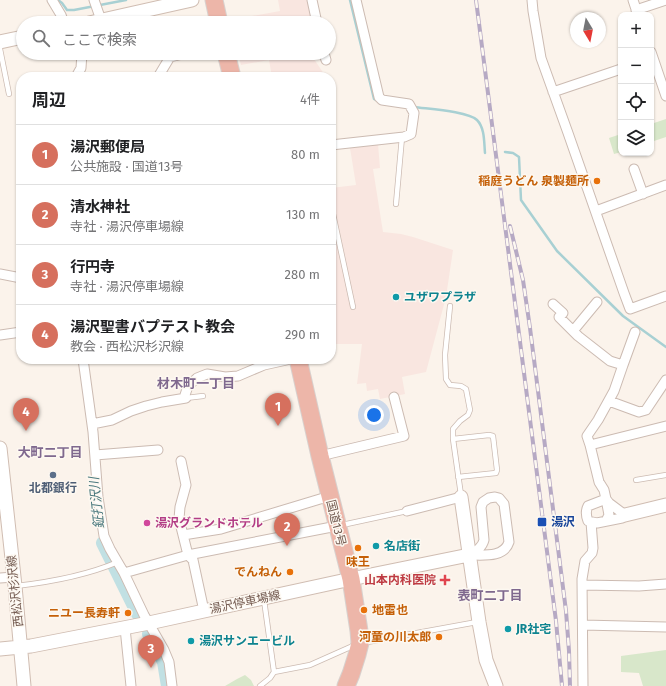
<!DOCTYPE html>
<html lang="ja">
<head>
<meta charset="utf-8">
<style>
	body { margin:0; font-family:"Fira Sans","Noto Sans JP",sans-serif; background:#f6f6f6; color:#202124 }
	.controls { position:absolute; right:12px; top:12px; display:grid; overflow:hidden; border-radius:8px; box-shadow:0 1px 3px #0004 }
	.controls button { width:36px; height:36px; display:grid; place-items:center; padding:0; border:0; border-bottom:1px solid #e0e0e0; background:#fff; color:#202124; font:20px sans-serif }
	.compass { position:absolute; left:570px; top:12px; width:36px; height:36px; border-radius:50%; background:#fff; box-shadow:0 1px 3px #0004; rotate:170deg }
	.you { position:absolute; left:374px; top:415px; width:14px; height:14px; margin:-10px; border:3px solid #fff; border-radius:50%; background:#1a73e8; box-shadow:0 0 0 6px #1a73e833 }
	.badge { display:grid; place-items:center; width:26px; height:26px; border-radius:50%; background:#d6705e; color:#fff; font-size:13px; font-weight:700 }
	.pin { position:absolute; translate:-50% -33px; filter:drop-shadow(0 1px 2px #0008) }
	.pin::after { content:''; position:absolute; top:21px; width:14px; height:12px; background:inherit; clip-path:polygon(0 0,100% 0,50% 100%) }
	.list { margin:0; padding:0; list-style:none }
	h2 { display:flex; justify-content:space-between; align-items:center; height:52px; margin:0; padding:0 16px; font-size:17px }
	h2 small { font-size:13px; font-weight:400; color:#757577 }
	.list li { display:grid; grid-template-columns:26px 1fr auto; gap:12px; align-items:center; box-sizing:border-box; height:60px; padding:0 16px; border-top:1px solid #e0e0e0 }
	.list b { display:block; font-size:15px; white-space:nowrap }
	.list p { margin:0; font-size:13px; white-space:nowrap; color:#757577 }
	.list em { font-size:13px; font-style:normal; color:#757577 }
	.icon { flex:none; width:22px; height:22px; fill:none; stroke:currentColor; stroke-width:2; stroke-linecap:round; stroke-linejoin:round }
	.map { position:relative; flex:none; width:666px; height:686px; overflow:hidden }
	.search { position:absolute; background:#fff; box-shadow:0 1px 3px #0004; left:16px; top:16px; width:320px; height:44px; display:flex; align-items:center; gap:10px; box-sizing:border-box; padding:0 14px; border-radius:22px; color:#757577; font-size:15px }
	.panel { position:absolute; background:#fff; box-shadow:0 1px 3px #0004; left:16px; top:72px; width:320px; height:292px; border-radius:16px }
	.map>svg:first-child { display:block }
	.commercial { fill:#f9e6e0 }
	.green { fill:#d8e7ca }
	.lines { fill:none; stroke-linecap:round; stroke-linejoin:round }
	.stream { stroke:#a8d0d3; stroke-width:2.5 }
	.river { stroke:#c1e0e3; stroke-width:14 }
	.lane-casing { stroke:#ccbbb2; stroke-width:6 }
	.street-casing { stroke:#ccbbb2; stroke-width:11 }
	.secondary-casing { stroke:#d0bdb2; stroke-width:15 }
	.highway-casing { stroke:#d8d1ce; stroke-width:19 }
	.lane { stroke:#fff; stroke-width:4.5 }
	.street { stroke:#fff; stroke-width:9 }
	.secondary { stroke:#fff; stroke-width:13 }
	.highway { stroke:#edb6a9; stroke-width:17 }
	.rail-casing { stroke:#b6a9c4; stroke-width:4 }
	.rail { stroke:#fdf8f1; stroke-width:2.5; stroke-dasharray:8; stroke-linecap:butt }
	.food-dot { fill:#e8710a; stroke:#fdf8f1; stroke-width:1.5 }
	.culture-dot { fill:#0f9aa8; stroke:#fdf8f1; stroke-width:1.5 }
	.service-dot { fill:#5c6f8a; stroke:#fdf8f1; stroke-width:1.5 }
	.transit-dot { fill:#1a4fb4; stroke:#fdf8f1; stroke-width:1.5 }
	.hotel-dot { fill:#d1479c; stroke:#fdf8f1; stroke-width:1.5 }
	.health-dot { fill:#e0444e; stroke:#fdf8f1; stroke-width:1.5 }
	.labels { text-anchor:middle; stroke-width:3; stroke-linejoin:round; paint-order:stroke }
	.food-label { font-size:12px; font-weight:bold; fill:#c56008; stroke:#fdf8f1; text-anchor:end }
	.culture-label { font-size:12px; font-weight:bold; fill:#0d838f; stroke:#fdf8f1; text-anchor:start }
	.service-label { font-size:12px; font-weight:bold; fill:#4e5e75; stroke:#fdf8f1 }
	.transit-label { font-size:12px; font-weight:bold; fill:#164399; stroke:#fdf8f1; text-anchor:start }
	.hotel-label { font-size:12px; font-weight:bold; fill:#b23c85; stroke:#fdf8f1; text-anchor:start }
	.street-label { font-size:12px; fill:#735a50; stroke:#fdf8f1 }
	.health-label { font-size:12px; font-weight:bold; fill:#be3a42; stroke:#fdf8f1; text-anchor:end }
	.neighbourhood-label { font-size:13px; font-weight:bold; fill:#7f688e; stroke:#fdf8f1 }
	.water-label { font-size:13px; font-style:italic; fill:#49787d; stroke:#fdf8f1 }
</style>
</head>
<body>
<div class="map">
<svg width="666" height="686" viewBox="0 0 666 686">
	<rect width="100%" height="100%" fill="#fbf3eb"/>
	<path class="commercial" d="M278,0H309L315,23H231L230,20L280,11Z
		M238,53H322V54L312,56L326,77H272L269,60L241,65Z
		M378,144L380,168L373,169L383,232L401,234L413,237L453,250L446,297L426,372L402,377L405,394L380,399L378,389L367,391L366,383L357,384L362,344H331V188L356,185L350,148Z"/>
	<path class="green" d="M666,119V137L651,142V124Z
		M621,134V152L614,154L609,138Z
		M666,650V686H643L639,673L621,672V656Z
		M245,675L251,680L254,686H225L237,679Z"/>
	<g class="lines">
		<path class="stream" d="M58,0L62,3L67,10H74L126,0
			M350,0L374,99L378,101
			M414,107C428,109 468,111 477,120C485,128 484,143 485,153
			M505,152L513,153L519,157L521,200L557,251L623,316L666,347"/>
		<path class="river" d="M103,543L138,614
			M149,634L164,662L168,686"/>
		<defs>
			<path id="lane" d="M0,49L9,94
				M396,204L402,137
				M333,214L353,307
				M450,306L445,355L446,379L450,385L461,386L466,389L470,410L468,415L460,421L453,429V439L461,495
				M186,398L203,396
				M453,439L489,435L493,436L497,470L496,473L458,477
				M636,480L666,475
				M342,525L407,511
				M16,586C51,582 85,576 118,562
				M264,600L274,672L310,665L355,645
				M362,643L477,622
				M260,686L270,678L274,672"/>
			<path id="street" d="M52,0L61,15L64,23
				M94,0L101,20
				M312,0L317,23
				M532,0L533,11L541,58L568,133L624,293L630,309L666,296
				M633,0L638,15
				M145,10L146,23
				M636,10L666,0
				M651,52L666,96
				M324,53L326,60
				M76,77L81,68L82,53
				M158,77L170,57L187,53
				M553,92L621,69
				M331,145L404,137L411,134L414,113L409,104L382,100L379,97L356,0
				M634,169L643,194
				M596,211L666,185
				M0,274L21,278
				M553,304L563,313L559,317L578,336L610,361L623,365L614,391L598,420L587,436L590,445L599,482L604,490L606,499L609,503L625,515L622,518L597,523L588,521C586,516 586,510 588,506L606,499L609,515L606,521
				M573,331L597,302
				M0,335L21,332
				M83,359L93,432L98,497L104,536L110,549L124,573L144,615L164,650L169,662L172,686
				M623,365L635,332
				M184,398L188,386L197,378L207,374L225,377L238,376L264,365L291,359
				M609,401L639,412L646,410L666,380
				M92,424L112,420L131,411L146,406L162,402L186,398
				M590,445L666,426
				M95,455L158,450
				M320,456L404,436L394,397
				M181,461L186,485L180,507L179,519L183,535
				M495,497L499,498L504,504L509,542C504,558 483,555 469,555C476,551 482,548 484,540L481,507L483,502L489,498Z
				M407,511L461,497
				M188,555L337,526
				M188,555L193,560L204,611
				M124,573L188,555L183,535L221,529L330,496
				M0,578L14,577
				M582,585L639,586L666,584
				M583,625L666,627
				M125,628L131,686
				M583,686L582,579L585,561L592,553L593,548L591,522"/>
			<path id="secondary" d="M89,23L192,0
				M0,42L23,37
				M0,448L15,586L24,686
				M461,497L479,622L486,660L496,686
				M625,515L666,505
				M0,649L31,646L149,623L351,579L469,555"/>
			<path id="highway" d="M214,0L219,23
				M226,53L232,77
				M298,359L320,456L351,579L359,631L360,643L357,655L351,674L346,686"/>
		</defs>
		<use href="#lane" class="lane-casing"/>
		<use href="#street" class="street-casing"/>
		<use href="#secondary" class="secondary-casing"/>
		<use href="#highway" class="highway-casing"/>
		<use href="#lane" class="lane"/>
		<use href="#street" class="street"/>
		<use href="#secondary" class="secondary"/>
		<use href="#highway" class="highway"/>
		<defs>
			<path id="rail" d="M476,0L545,536L556,621L562,686
				M510,226L523,280L530,328L566,611L569,651L570,686"/>
		</defs>
		<use href="#rail" class="rail-casing"/>
		<use href="#rail" class="rail"/>
	</g>
	<g class="food-dot">
		<circle cx="597" cy="181" r="4"/>
		<circle cx="358" cy="548" r="4"/>
		<circle cx="290" cy="572" r="4"/>
		<circle cx="364" cy="610" r="4"/>
		<circle cx="128" cy="613" r="4"/>
		<circle cx="439" cy="637" r="4"/>
	</g>
	<g class="culture-dot">
		<circle cx="396" cy="297" r="4"/>
		<circle cx="376" cy="546" r="4"/>
		<circle cx="508" cy="629" r="4"/>
		<circle cx="191" cy="641" r="4"/>
	</g>
	<circle class="service-dot" cx="53" cy="475" r="4"/>
	<rect class="transit-dot" x="537" y="517" width="10" height="10" rx="2"/>
	<circle class="hotel-dot" cx="147" cy="523" r="4"/>
	<path class="health-dot" d="M443 574h4v4h4v4h-4v4h-4v-4h-4v-4h4z"/>
	<g class="labels">
		<g class="food-label">
			<text x="589" y="185">稲庭うどん 泉製麺所</text>
			<text x="358" y="566" text-anchor="middle">味王</text>
			<text x="282" y="576">でんねん</text>
			<text x="372" y="614" text-anchor="start">地雷也</text>
			<text x="120" y="617">ニユー長寿軒</text>
			<text x="431" y="641">河童の川太郎</text>
		</g>
		<g class="culture-label">
			<text x="404" y="301">ユザワプラザ</text>
			<text x="384" y="550">名店街</text>
			<text x="516" y="633">JR社宅</text>
			<text x="199" y="645">湯沢サンエービル</text>
		</g>
		<g class="service-label">
			<text x="53" y="492">北都銀行</text>
		</g>
		<g class="transit-label">
			<text x="551" y="526">湯沢</text>
		</g>
		<g class="hotel-label">
			<text x="155" y="527">湯沢グランドホテル</text>
		</g>
		<g class="street-label">
			<text transform="translate(336 523) rotate(76)" y="4">国道13号</text>
			<text transform="translate(15 591) rotate(-96)" y="4">西松沢杉沢線</text>
			<text transform="translate(245 602) rotate(-12)" y="4">湯沢停車場線</text>
		</g>
		<g class="health-label">
			<text x="436" y="584">山本内科医院</text>
		</g>
		<g class="neighbourhood-label">
			<text x="196" y="388">材木町一丁目</text>
			<text x="50" y="457">大町二丁目</text>
			<text x="490" y="600">表町二丁目</text>
		</g>
		<g class="water-label">
			<text transform="translate(96 503) rotate(-96)" y="5">鉦打沢川</text>
		</g>
	</g>
</svg>
<div class="controls">
<button>+</button>
<button>−</button>
<button><svg class="icon" aria-label="locate" viewBox="0 0 24 24"><circle cx="12" cy="12" r="6"/><path d="M12 2v4M12 18v4M2 12h4M18 12h4"/></svg></button>
<button><svg class="icon" aria-label="layers" viewBox="0 0 24 24"><path d="M12 4l9 5-9 5-9-5zM3 14l9 5 9-5"/></svg></button>
</div>
<svg class="compass" viewBox="-18 -18 36 36"><path d="M0-13l5 13h-10z" fill="#e53935"/><path d="M0 13l5-13h-10z" fill="#757577"/></svg>
<div class="you"></div>
<div class="pin badge" style="left:278px;top:426px">1</div>
<div class="pin badge" style="left:287px;top:546px">2</div>
<div class="pin badge" style="left:151px;top:668px">3</div>
<div class="pin badge" style="left:26px;top:431px">4</div>
<div class="search"><svg class="icon" aria-label="search" viewBox="0 0 24 24"><circle cx="10" cy="10" r="6"/><path d="M15 15l6 6"/></svg>ここで検索</div>
<section class="panel">
<h2>周辺<small>4件</small></h2>
<ul class="list">
<li><span class="badge">1</span><div><b>湯沢郵便局</b><p>公共施設 · 国道13号</p></div><em>80 m</em></li>
<li><span class="badge">2</span><div><b>清水神社</b><p>寺社 · 湯沢停車場線</p></div><em>130 m</em></li>
<li><span class="badge">3</span><div><b>行円寺</b><p>寺社 · 湯沢停車場線</p></div><em>280 m</em></li>
<li><span class="badge">4</span><div><b>湯沢聖書バプテスト教会</b><p>教会 · 西松沢杉沢線</p></div><em>290 m</em></li>
</ul>
</section>
</div>
</body>
</html>
